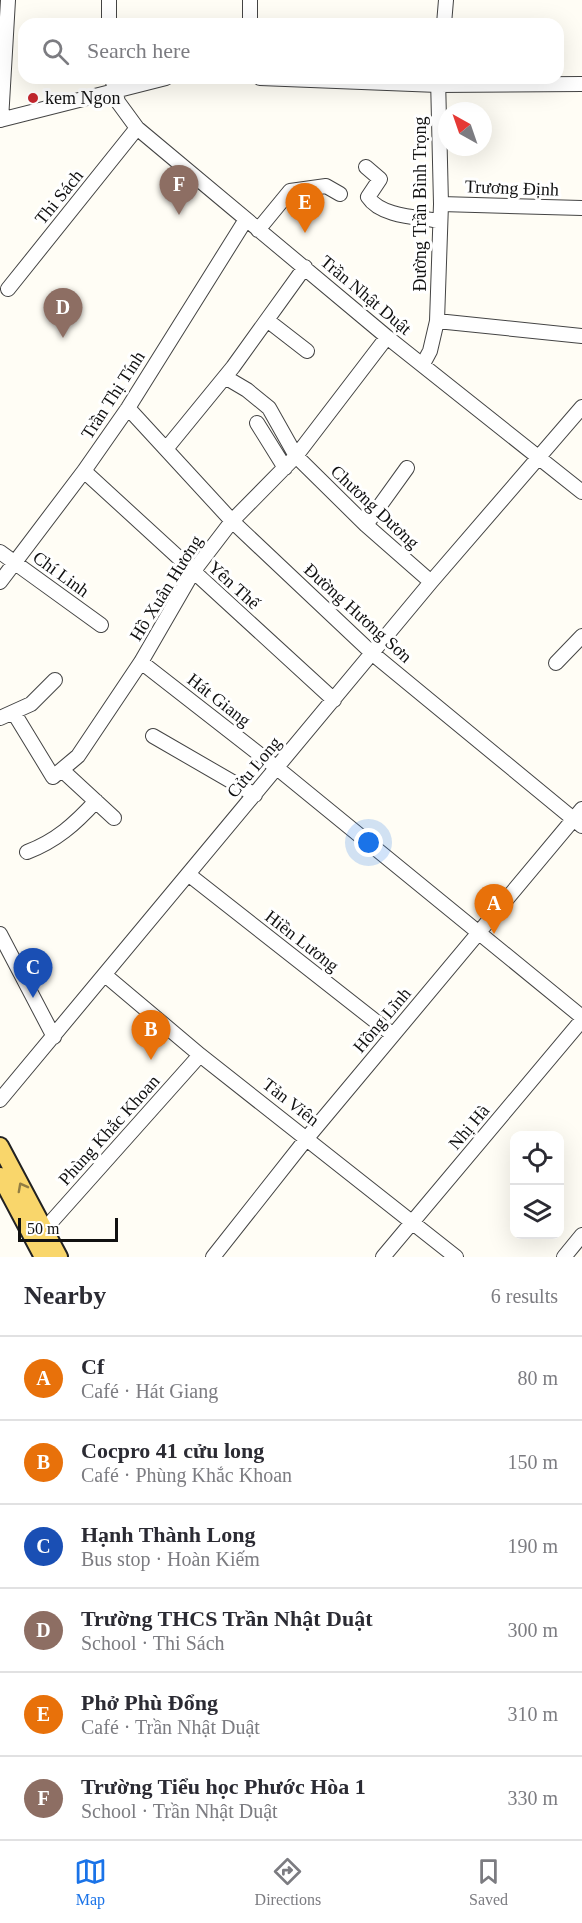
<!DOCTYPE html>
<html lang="en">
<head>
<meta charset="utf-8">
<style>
	body { margin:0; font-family:Georgia,serif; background:#f7f7f7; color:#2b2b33 }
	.controls { position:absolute; right:18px; bottom:18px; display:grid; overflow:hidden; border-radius:12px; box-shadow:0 6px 24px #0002 }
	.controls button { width:54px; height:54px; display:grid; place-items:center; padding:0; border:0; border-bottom:2px solid #e1e1e2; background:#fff; color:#2b2b33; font:30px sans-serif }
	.compass { position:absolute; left:438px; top:102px; width:54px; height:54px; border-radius:50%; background:#fff; box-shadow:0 6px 24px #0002; rotate:320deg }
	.scale { position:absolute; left:18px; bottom:15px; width:100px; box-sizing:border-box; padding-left:6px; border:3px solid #111; border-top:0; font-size:16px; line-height:21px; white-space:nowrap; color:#111; -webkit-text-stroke:4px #fff; paint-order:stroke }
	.you { position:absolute; left:369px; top:843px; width:21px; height:21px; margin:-15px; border:4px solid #fff; border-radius:50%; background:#1a73e8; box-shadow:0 0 0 9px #1a73e833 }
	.badge { display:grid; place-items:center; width:39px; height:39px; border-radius:50%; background:#1a73e8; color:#fff; font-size:20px; font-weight:700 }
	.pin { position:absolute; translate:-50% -50px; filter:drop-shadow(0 2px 3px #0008) }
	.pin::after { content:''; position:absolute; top:32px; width:21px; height:18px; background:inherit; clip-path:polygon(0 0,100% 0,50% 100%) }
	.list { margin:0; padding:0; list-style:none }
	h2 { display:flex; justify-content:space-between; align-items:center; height:78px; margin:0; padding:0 24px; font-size:26px }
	h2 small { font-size:20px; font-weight:400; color:#7c7c81 }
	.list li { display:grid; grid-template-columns:39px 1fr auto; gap:18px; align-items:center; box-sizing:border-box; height:84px; padding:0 24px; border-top:2px solid #e1e1e2 }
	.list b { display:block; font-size:22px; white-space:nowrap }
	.list p { margin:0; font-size:20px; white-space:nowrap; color:#7c7c81 }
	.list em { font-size:20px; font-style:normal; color:#7c7c81 }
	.icon { flex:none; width:33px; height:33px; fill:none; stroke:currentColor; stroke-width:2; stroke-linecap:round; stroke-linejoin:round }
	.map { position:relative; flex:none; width:582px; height:1257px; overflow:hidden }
	.search { position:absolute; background:#fff; box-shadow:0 6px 24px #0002; left:18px; right:18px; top:18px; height:66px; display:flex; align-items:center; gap:15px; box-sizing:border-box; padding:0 21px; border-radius:18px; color:#7c7c81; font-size:22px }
	.sheet { height:582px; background:#fff }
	nav { display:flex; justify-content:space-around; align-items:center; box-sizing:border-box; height:84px; border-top:2px solid #e1e1e2; background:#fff; font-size:16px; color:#7c7c81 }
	nav a { display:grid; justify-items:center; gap:3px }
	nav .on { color:#1a73e8 }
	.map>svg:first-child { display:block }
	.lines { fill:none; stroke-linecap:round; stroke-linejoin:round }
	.minor-casing { stroke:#444; stroke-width:16 }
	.major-casing { stroke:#222; stroke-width:20 }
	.minor { stroke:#fff; stroke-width:14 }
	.major { stroke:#f9d66b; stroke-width:16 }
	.oneway { stroke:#917d42 }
	.poi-dot { fill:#c4262e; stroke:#fff; stroke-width:2 }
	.labels { text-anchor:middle; stroke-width:6; stroke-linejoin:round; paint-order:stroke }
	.poi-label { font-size:18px; fill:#111; stroke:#fff; text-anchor:start }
	.street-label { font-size:18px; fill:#111; stroke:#fff }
</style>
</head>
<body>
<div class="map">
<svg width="582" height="1257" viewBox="0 0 582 1257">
	<rect width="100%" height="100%" fill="#fffdf5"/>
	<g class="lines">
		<defs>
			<path id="minor" d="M109,0V24
				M250,24V0
				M444,24L446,0
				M112,78L118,102L137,128L387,337L582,492
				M260,78L438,85L582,84
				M0,120L166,78
				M1,120L8,0
				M366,167L380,179L368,197C381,217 418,217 440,221
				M441,204L582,208
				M258,230L290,191L326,186L340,194
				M8,289L137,128
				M267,320L307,351
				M437,321L582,336
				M423,364L430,351L437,321L441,204L438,78
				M225,377L247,390L269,408L296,456L366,525L431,582
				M128,408L232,521L373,654L582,826
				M257,423L285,468
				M166,449L233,367L305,267
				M84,471L334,700
				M366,525L407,468
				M0,552L101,625
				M0,582L84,471L128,408L245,221
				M141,662L277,768L582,1017
				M556,663L582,636
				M14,713L53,777L78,756L141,662L193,572L232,521L296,456L387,337
				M0,718L31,704L55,680
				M153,736L255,795
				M63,771L114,818
				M27,852C56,841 75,824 96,801
				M188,874L393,1035
				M0,934L54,1037
				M105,975L200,1055L456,1257
				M0,1100L431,582L582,407
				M44,1230L200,1055
				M213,1257L307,1138L582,809
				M383,1257L582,1020
				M564,1257L582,1235"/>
			<path id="major" d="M0,1146L59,1257
				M0,1176L43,1257"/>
		</defs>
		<use href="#minor" class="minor-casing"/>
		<use href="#major" class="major-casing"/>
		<use href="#minor" class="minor"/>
		<use href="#major" class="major"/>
	</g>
	<defs><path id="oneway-chevron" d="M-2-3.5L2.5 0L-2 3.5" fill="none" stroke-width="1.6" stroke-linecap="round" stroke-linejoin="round" transform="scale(1.5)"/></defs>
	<use class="oneway" href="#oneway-chevron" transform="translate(22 1187) rotate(-118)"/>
	<circle class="poi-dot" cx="33" cy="98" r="6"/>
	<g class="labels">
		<g class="poi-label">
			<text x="45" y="104">kem Ngon</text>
		</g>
		<g class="street-label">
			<text transform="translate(512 188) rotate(2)" y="6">Trương Định</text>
			<text transform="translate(59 197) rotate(-51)" y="6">Thi Sách</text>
			<text transform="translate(420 204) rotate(-90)" y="6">Đường Trần Bình Trọng</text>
			<text transform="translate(366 295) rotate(40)" y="6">Trần Nhật Duật</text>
			<text transform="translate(113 395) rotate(-57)" y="6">Trần Thị Tính</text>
			<text transform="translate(375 507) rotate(43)" y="6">Chương Dương</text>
			<text transform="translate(61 574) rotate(36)" y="6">Chí Linh</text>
			<text transform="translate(234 585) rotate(42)" y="6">Yên Thế</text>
			<text transform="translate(166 588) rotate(-58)" y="6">Hồ Xuân Hương</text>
			<text transform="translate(358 613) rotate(42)" y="6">Đường Hương Sơn</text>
			<text transform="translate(219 700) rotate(38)" y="6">Hát Giang</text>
			<text transform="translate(254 767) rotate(-50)" y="6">Cửu Long</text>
			<text transform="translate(302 941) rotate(38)" y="6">Hiền Lương</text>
			<text transform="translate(382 1020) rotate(-50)" y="6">Hồng Lĩnh</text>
			<text transform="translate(291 1102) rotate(38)" y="6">Tản Viên</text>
			<text transform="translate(469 1127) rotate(-50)" y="6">Nhị Hà</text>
			<text transform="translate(109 1130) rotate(-48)" y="6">Phùng Khắc Khoan</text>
		</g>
	</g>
</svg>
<div class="controls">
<button><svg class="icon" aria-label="locate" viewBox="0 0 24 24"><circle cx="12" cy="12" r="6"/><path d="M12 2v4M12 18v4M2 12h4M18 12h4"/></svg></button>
<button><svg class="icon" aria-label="layers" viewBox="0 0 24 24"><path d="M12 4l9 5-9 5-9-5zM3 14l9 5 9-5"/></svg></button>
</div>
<svg class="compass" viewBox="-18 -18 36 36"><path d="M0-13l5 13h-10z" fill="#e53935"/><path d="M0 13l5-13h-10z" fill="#7c7c81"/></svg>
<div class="scale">50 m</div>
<div class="you"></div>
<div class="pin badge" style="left:494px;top:934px;background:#e8710a">A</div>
<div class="pin badge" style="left:151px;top:1060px;background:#e8710a">B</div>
<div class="pin badge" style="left:33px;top:998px;background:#1a4fb4">C</div>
<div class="pin badge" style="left:63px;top:338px;background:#8d6e63">D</div>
<div class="pin badge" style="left:305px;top:233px;background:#e8710a">E</div>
<div class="pin badge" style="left:179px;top:215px;background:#8d6e63">F</div>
<div class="search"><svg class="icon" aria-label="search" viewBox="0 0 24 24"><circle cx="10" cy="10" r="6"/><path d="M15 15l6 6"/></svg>Search here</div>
</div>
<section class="sheet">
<h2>Nearby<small>6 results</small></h2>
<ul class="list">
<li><span class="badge" style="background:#e8710a">A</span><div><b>Cf</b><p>Café · Hát Giang</p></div><em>80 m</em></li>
<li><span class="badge" style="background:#e8710a">B</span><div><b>Cocpro 41 cửu long</b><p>Café · Phùng Khắc Khoan</p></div><em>150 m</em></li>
<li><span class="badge" style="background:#1a4fb4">C</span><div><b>Hạnh Thành Long</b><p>Bus stop · Hoàn Kiếm</p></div><em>190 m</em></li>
<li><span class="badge" style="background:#8d6e63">D</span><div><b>Trường THCS Trần Nhật Duật</b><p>School · Thi Sách</p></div><em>300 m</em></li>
<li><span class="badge" style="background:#e8710a">E</span><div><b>Phở Phù Đổng</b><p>Café · Trần Nhật Duật</p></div><em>310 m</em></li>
<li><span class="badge" style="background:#8d6e63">F</span><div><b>Trường Tiểu học Phước Hòa 1</b><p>School · Trần Nhật Duật</p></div><em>330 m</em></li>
</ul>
</section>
<nav>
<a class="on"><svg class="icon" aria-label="map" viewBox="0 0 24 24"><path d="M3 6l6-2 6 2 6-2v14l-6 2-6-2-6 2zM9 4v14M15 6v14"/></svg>Map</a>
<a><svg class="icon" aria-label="directions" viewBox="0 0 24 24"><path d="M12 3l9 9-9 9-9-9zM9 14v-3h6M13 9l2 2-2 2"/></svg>Directions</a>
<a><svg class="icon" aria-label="saved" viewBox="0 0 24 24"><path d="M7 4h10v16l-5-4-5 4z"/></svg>Saved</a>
</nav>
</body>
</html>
